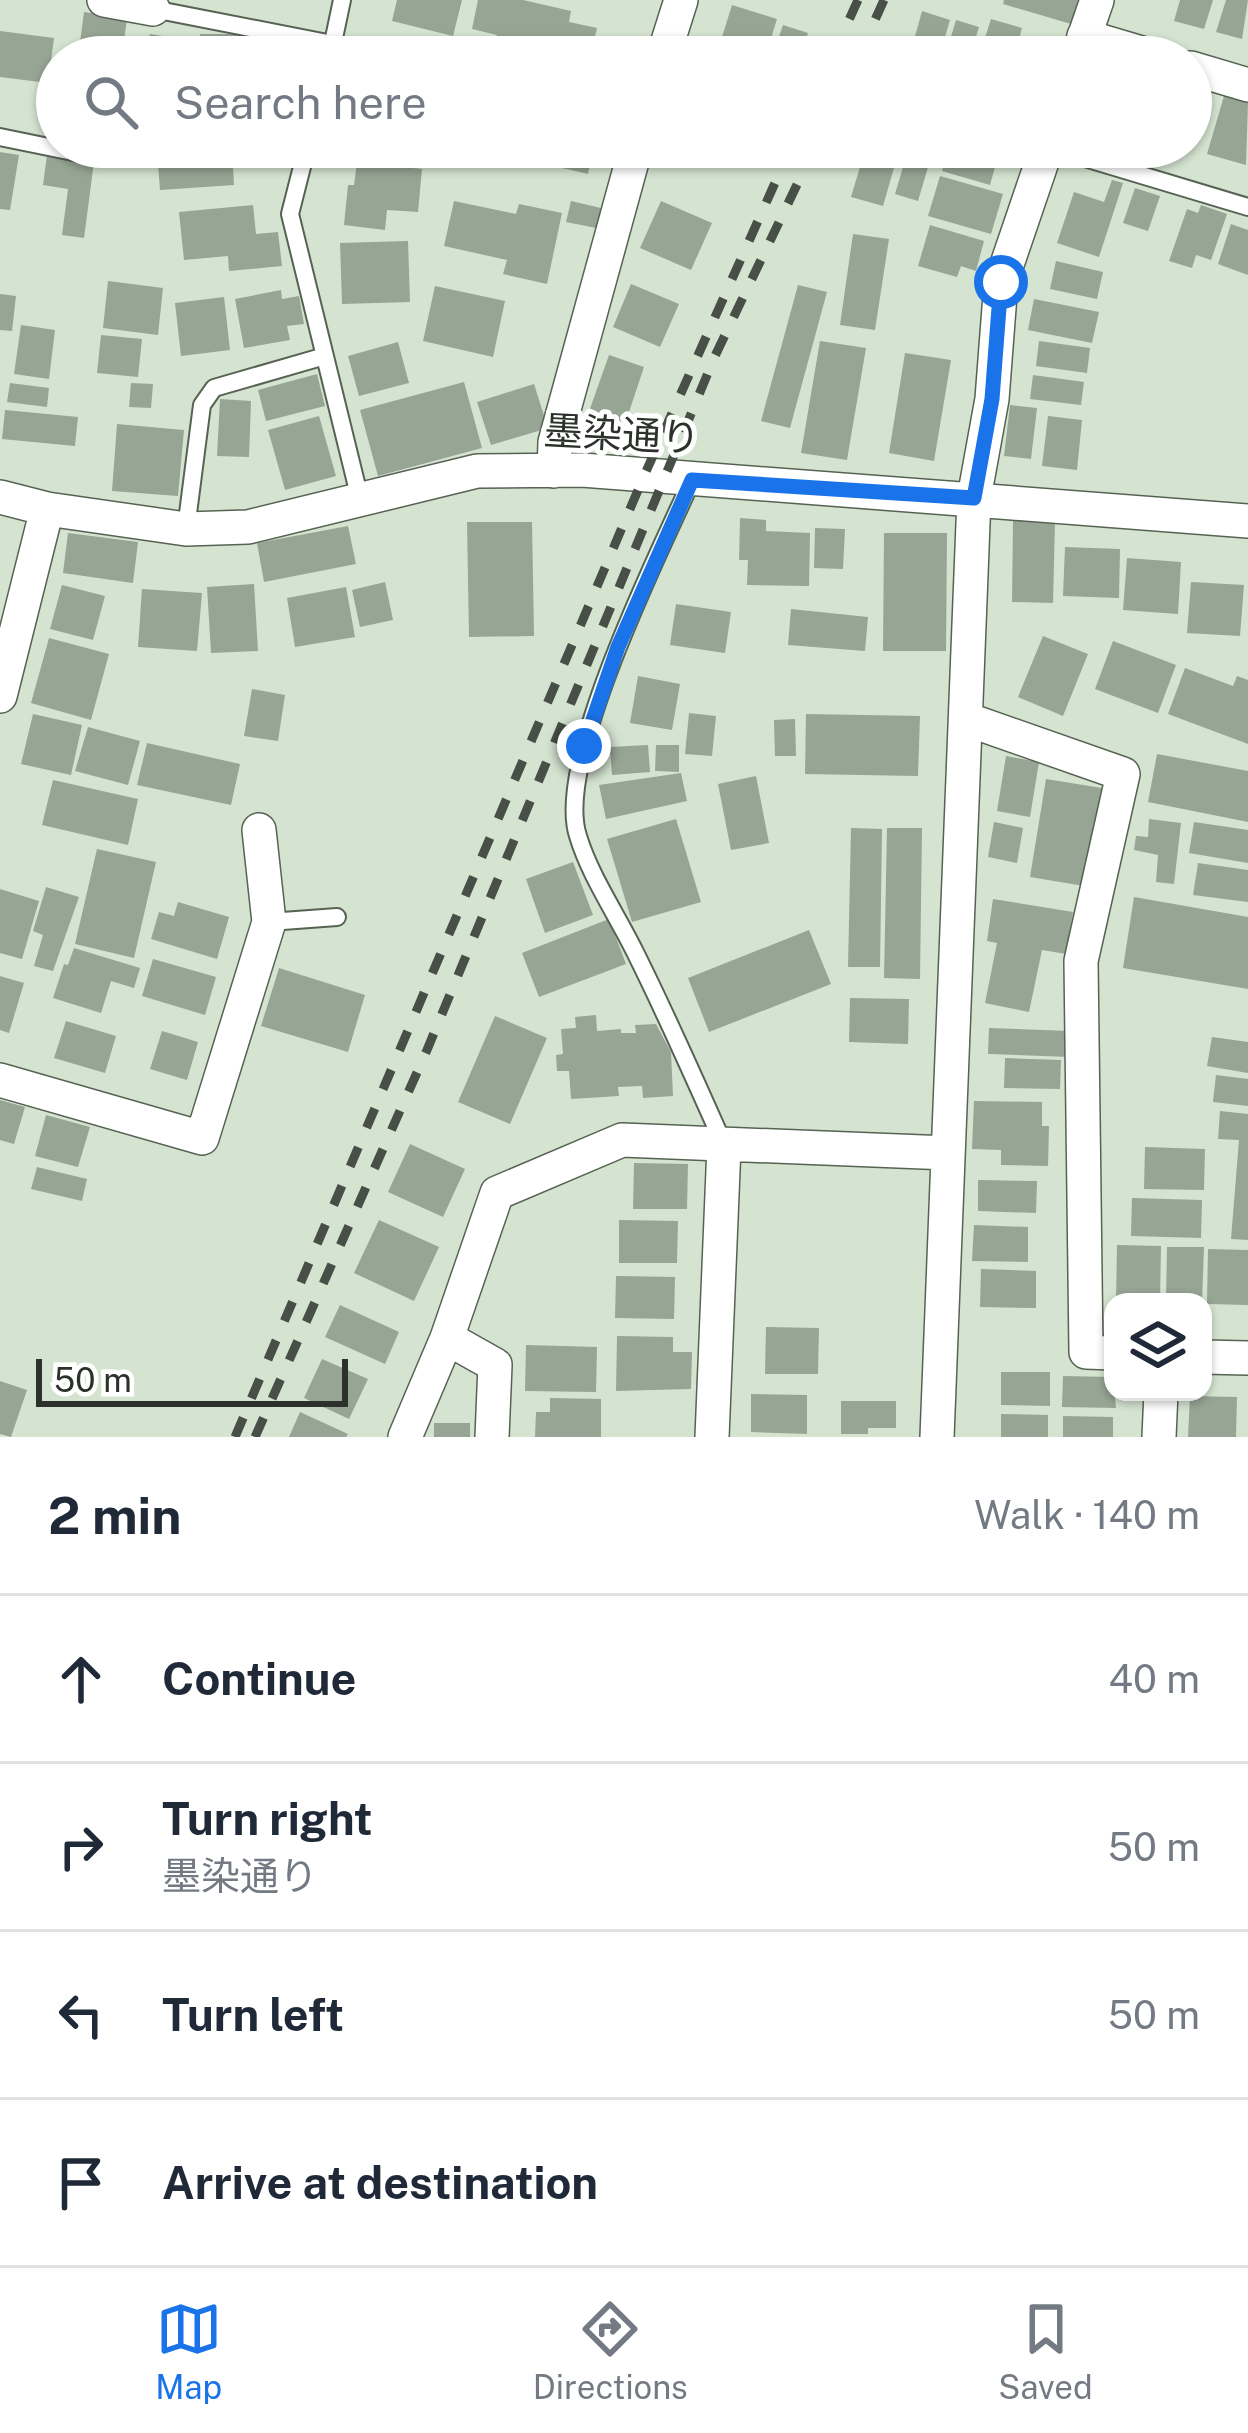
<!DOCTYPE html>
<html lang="en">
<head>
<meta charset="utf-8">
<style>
	body { margin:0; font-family:"Public Sans","Noto Sans JP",sans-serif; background:#f2f2f3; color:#1f2937 }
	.controls { position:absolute; right:36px; bottom:36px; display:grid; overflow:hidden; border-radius:24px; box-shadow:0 3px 9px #0004 }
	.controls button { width:108px; height:108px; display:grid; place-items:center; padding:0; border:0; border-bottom:3px solid #e0e1e3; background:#fff; color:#1f2937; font:60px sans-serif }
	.scale { position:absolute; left:36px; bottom:30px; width:312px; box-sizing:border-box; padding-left:12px; border:6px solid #2c322b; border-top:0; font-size:33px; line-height:42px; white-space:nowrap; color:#2c322b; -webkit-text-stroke:9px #fff; paint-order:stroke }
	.stop { position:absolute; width:36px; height:36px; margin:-27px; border:9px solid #1a73e8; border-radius:50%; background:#fff }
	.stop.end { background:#1a73e8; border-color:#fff; box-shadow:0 3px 12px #0008 }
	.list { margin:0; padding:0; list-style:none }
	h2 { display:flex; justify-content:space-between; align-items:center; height:156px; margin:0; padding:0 48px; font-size:51px }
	h2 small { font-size:39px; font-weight:400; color:#747a83 }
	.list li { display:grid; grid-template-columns:78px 1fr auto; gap:36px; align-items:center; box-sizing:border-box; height:168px; padding:0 48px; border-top:3px solid #e0e1e3 }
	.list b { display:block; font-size:45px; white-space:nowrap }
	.list p { margin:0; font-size:39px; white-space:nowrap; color:#747a83 }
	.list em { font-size:39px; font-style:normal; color:#747a83 }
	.icon { flex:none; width:66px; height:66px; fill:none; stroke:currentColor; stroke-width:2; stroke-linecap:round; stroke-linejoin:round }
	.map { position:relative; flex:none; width:1248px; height:1437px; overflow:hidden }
	.search { position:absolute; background:#fff; box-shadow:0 3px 9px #0004; left:36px; right:36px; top:36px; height:132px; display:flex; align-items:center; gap:30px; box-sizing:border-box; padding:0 42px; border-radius:66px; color:#747a83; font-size:45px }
	.sheet { height:828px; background:#fff }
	nav { display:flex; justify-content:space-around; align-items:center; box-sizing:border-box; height:168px; border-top:3px solid #e0e1e3; background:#fff; font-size:33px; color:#747a83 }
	nav a { display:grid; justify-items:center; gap:6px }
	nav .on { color:#1a73e8 }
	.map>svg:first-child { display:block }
	.building { fill:#97a594 }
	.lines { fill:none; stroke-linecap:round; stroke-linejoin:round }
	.lane-casing { stroke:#566353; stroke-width:20 }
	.street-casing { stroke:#566353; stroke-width:36 }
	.lane { stroke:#fff; stroke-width:16 }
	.street { stroke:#fff; stroke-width:33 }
	.rail { stroke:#474f46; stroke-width:9; stroke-dasharray:21 21; stroke-linecap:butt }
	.route { stroke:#1a73e8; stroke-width:15 }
	.labels { text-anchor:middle; stroke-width:10; stroke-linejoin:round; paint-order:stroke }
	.street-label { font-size:39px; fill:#2c322b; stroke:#fff }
</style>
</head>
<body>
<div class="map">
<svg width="1248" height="1437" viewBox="0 0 1248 1437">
	<rect width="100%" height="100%" fill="#d5e4d1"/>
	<path class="building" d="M397,0H462L453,36L392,21Z
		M478,0H523L571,11L569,22L597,28L590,57H536L494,47L497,35L472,29Z
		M1004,0H1078L1071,24L1003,4Z
		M1180,0H1213L1204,29L1174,21Z
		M1226,0H1248L1242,39L1216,32Z
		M732,5L777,19L767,51L722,37Z
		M922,11L950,20L939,57H901L907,38L914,40Z
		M84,12L127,18L122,57H78Z
		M991,19L1022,28L1014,57H979Z
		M956,20L979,27L970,57H945Z
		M783,25L808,33L800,57H772Z
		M0,31L54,38L48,83L0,77Z
		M150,34L188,40L186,57H146Z
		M200,34H239L238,57H199Z
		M252,45L314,47L313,57H252Z
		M1224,96L1248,103L1246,165L1207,154Z
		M232,147L234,185L160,190L157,150Z
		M531,147H594L588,174L528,160Z
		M866,147H900L883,206L851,197Z
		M909,147H934L918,201L895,194Z
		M949,147H978L999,153L990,185L942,171Z
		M0,152L19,155L10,210L0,209Z
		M47,155L94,162L84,238L62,235L68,189L43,185Z
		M357,162L422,169L418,212L387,210L385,230L344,225L348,185H354Z
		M940,176L1003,194L991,234L928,216Z
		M1112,180L1123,183L1099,257L1057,243L1074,192L1104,202Z
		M1135,188L1160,196L1148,231L1123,223Z
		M454,201L516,214L519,204L562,213L547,284L503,274L507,260L444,246Z
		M571,201L601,208L596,228L566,222Z
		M661,201L712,223L691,270L640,248Z
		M253,205L256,234L278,232L282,266L229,271L228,256L184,260L179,212Z
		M1201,205L1227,214L1211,260L1196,255L1192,268L1169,261L1187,209L1198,213Z
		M1231,224L1248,230V275L1218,264Z
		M930,225L984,241L976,271L961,266L957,277L918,266Z
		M853,234L889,239L875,330L840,325Z
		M408,241L410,302L342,304L340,243Z
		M1056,261L1103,272L1097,299L1050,289Z
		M108,281L163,288L158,335L103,328Z
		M631,284L679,304L660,347L613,327Z
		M798,285L827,292L790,428L761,421Z
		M435,286L505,301L493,357L423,341Z
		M281,290L282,299L299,296L304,324L287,326L290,340L244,348L235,299Z
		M0,294L16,296L12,331L0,330Z
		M224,297L230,350L181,356L175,303Z
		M1034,299L1099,312L1092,343L1028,330Z
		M21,325L55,330L49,379L14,374Z
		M101,335L142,339L138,377L97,373Z
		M820,341L866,348L847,460L801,453Z
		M1039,341L1090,348L1087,373L1036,366Z
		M398,342L409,383L359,396L348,356Z
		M905,353L951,360L934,461L889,453Z
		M609,355L644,367L622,433L586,420Z
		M317,374L325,406L266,421L258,390Z
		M1033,375L1084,382L1081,405L1030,399Z
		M464,382L482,448L378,476L360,410Z
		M10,383L49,388L47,407L7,402Z
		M131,383L153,384L151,408L129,407Z
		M534,384L548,428L491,445L477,402Z
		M220,399L251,401L249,457L217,456Z
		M1010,405L1037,408L1031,459L1004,456Z
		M5,410L78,417L75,446L2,439Z
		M319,416L336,476L285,490L268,430Z
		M1048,416L1082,420L1077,470L1042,466Z
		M117,424L184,430L178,496L112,491Z
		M740,518L766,520V531L810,533L809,586L747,585L748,560H739Z
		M1013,520L1055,521L1053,603L1012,602Z
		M467,522H532L534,636L469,637Z
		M348,526L356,564L264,582L257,543Z
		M815,528L845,529L843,569L814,568Z
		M68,533L138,542L133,583L63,573Z
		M884,533H947L946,651H883Z
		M1065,547L1120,549L1119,598L1063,596Z
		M1127,558L1181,562L1178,614L1123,610Z
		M385,582L393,620L360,627L352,590Z
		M1191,582L1244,585L1240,636L1187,633Z
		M254,584L258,651L211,653L207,587Z
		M62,585L105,596L93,640L50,629Z
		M346,587L355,637L295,647L287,598Z
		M142,589L202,593L197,651L138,647Z
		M676,604L731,612L725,653L670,645Z
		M791,609L868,617L865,651L788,645Z
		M1043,636L1088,654L1063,716L1018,697Z
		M49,638L109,654L91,720L31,703Z
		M1113,641L1176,665L1158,713L1095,689Z
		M1185,668L1233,686L1237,676L1248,680V744L1168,714Z
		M638,676L680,684L672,730L630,723Z
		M252,689L285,695L278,741L244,736Z
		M689,713L716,716L712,756L685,754Z
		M33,714L82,725L71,775L21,764Z
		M806,714L920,716L918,776L805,774Z
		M795,719L796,756H775L774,720Z
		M88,727L140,741L128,785L75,771Z
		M147,743L240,764L231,805L137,785Z
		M648,745L650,772L612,775L610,747Z
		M656,745H679V772L655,771Z
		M1157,754L1248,771V822L1148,802Z
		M1006,756L1039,762L1030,817L997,811Z
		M681,773L687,801L606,819L599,785Z
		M756,776L769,843L731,850L718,784Z
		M1046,779L1102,788L1084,886L1030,877Z
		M53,780L138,799L128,845L42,825Z
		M676,819L701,902L632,922L607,839Z
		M1149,819L1181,823L1174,884L1156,882L1158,855L1134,850L1136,836L1148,837Z
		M994,822L1023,828L1017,863L988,857Z
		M1194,822L1248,830V863L1189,853Z
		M851,828L882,829L880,967H848Z
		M887,828H922L920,979L884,978Z
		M97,849L156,862L134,958L75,944Z
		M573,862L593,915L545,933L526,879Z
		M1198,863L1248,870V902L1193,895Z
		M46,887L79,897L53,971L34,966L43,935L33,931Z
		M0,889L39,901L22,959L0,953Z
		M1134,897L1248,917V989L1123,968Z
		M993,899L1073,912L1066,954L1042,950L1029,1012L985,1003L997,943L987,941Z
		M178,902L229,917L217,959L151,939L159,912L174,916Z
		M609,919L626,964L539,997L522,953Z
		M809,930L831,984L709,1032L688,978Z
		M74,948L140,968L134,988L111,981L101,1013L53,998L64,964L68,965Z
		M153,959L216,977L205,1015L142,996Z
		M279,968L365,995L348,1052L261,1026Z
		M0,976L24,983L9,1033L0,1030Z
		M850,998L909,999L908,1044L849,1042Z
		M596,1015L597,1031L621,1029V1033H636L635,1025L656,1024L671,1052L673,1096L643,1098L642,1086L618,1087L619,1096L571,1099L569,1071H557L556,1055L563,1054L561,1029L576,1028L575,1017Z
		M495,1016L547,1038L510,1124L458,1102Z
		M66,1021L116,1036L105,1073L54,1058Z
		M989,1028L1070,1031L1069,1057L988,1054Z
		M162,1031L198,1042L187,1080L150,1069Z
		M1212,1037L1248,1042V1073L1207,1066Z
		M1005,1058L1061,1060L1060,1089L1004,1088Z
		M1216,1075L1248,1079V1106L1213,1102Z
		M0,1100L25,1107L14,1144L0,1140Z
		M974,1101L1042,1102V1126H1049L1048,1166L1001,1165V1150L972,1149Z
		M1220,1111L1248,1114V1240L1231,1239L1239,1140L1218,1139Z
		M46,1115L90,1127L78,1167L35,1156Z
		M410,1144L465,1169L443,1217L388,1192Z
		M1145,1147L1205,1149L1204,1190L1144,1189Z
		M634,1163L688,1164L687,1209H633Z
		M37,1167L87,1179L82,1201L31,1189Z
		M978,1180L1037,1181L1036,1213L978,1211Z
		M1132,1198L1202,1200L1201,1238L1131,1236Z
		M379,1220L439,1247L414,1301L354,1273Z
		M619,1220L678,1221L677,1263H619Z
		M974,1225L1028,1227V1262L972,1261Z
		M1117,1245L1161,1246L1160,1302H1116Z
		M1167,1247H1204L1202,1302H1166Z
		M1208,1249L1248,1250V1305L1207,1304Z
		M981,1269L1036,1271V1308L980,1307Z
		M616,1276L675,1277L674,1319L615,1318Z
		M340,1305L399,1332L385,1364L325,1337Z
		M766,1327L819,1328L818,1374H765Z
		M617,1336L673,1337V1352H692L691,1389L616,1391Z
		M526,1345L597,1347L596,1392L525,1391Z
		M322,1359L368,1379L349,1419L304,1398Z
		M1001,1372H1050V1406L1001,1405Z
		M1063,1376L1113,1377L1116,1408L1062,1407Z
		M0,1381L27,1390L11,1437L0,1434Z
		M751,1394L807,1395V1434L751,1432Z
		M1190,1396L1237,1397L1236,1437H1188Z
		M550,1398L601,1399V1437H535L536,1412H550Z
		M841,1401H896V1428H868V1434H841Z
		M300,1412L348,1434L346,1437H289Z
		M1001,1414L1048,1415V1437H1001Z
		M1063,1416L1113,1417V1437H1063Z
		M434,1423H470V1437H434Z"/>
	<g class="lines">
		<defs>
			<path id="lane" d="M154,2L153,9L399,57
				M330,57L342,0
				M0,137L78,153
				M307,147L290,214L360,499
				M1012,147L1044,158
				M1048,147L1248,207
				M692,480C659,553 554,763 578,836C590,876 617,915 635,952C667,1016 695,1080 724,1145
				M186,529L202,405L214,388L325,356
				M269,922L337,917"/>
			<path id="street" d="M104,0L153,9
				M1084,36L1155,57
				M1078,55L1097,0
				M663,57L681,0
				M1191,68L1248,85
				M554,471L555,442L636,147
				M0,497L47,509L186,529L248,527L477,471L582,470L1248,521
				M0,696L47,509
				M966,719L1123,774L1081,961L1086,1352L1113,1353
				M0,1080L202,1138L269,922L259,830
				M447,1338L495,1365L492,1437
				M1203,1357L1248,1358
				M405,1437L447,1338L497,1193L622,1140L948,1153
				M712,1437L724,1146
				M937,1437L974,498L992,399L1001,282L1047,147
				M1159,1437L1161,1392"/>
		</defs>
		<use href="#lane" class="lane-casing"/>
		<use href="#street" class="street-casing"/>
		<use href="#lane" class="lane"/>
		<use href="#street" class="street"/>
		<path class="rail" d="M832,57L858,0
			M858,57L884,0
			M235,1437L644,476L791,147
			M255,1437L427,1050L715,356L815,147"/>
	</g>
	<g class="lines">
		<path class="route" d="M584,746L618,647L692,480L974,498L992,399L1001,282"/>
	</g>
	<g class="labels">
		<g class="street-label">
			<text transform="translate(622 434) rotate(3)" y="14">墨染通り</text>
		</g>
	</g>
</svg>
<div class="controls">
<button><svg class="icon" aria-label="layers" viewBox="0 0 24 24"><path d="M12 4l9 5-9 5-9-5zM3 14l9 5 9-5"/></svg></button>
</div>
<div class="scale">50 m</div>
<div class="stop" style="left:1001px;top:282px"></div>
<div class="stop end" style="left:584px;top:746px"></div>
<div class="search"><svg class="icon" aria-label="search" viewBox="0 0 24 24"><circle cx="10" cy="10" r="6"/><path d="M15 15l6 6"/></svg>Search here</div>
</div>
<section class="sheet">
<h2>2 min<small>Walk · 140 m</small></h2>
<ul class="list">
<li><svg class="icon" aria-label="ahead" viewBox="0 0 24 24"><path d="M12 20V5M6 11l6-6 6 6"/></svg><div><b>Continue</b></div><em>40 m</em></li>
<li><svg class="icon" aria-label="right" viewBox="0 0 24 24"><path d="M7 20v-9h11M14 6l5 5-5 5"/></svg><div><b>Turn right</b><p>墨染通り</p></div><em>50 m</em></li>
<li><svg class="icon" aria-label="left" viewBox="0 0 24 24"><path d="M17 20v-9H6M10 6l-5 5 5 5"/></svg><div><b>Turn left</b></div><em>50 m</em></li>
<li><svg class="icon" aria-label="arrive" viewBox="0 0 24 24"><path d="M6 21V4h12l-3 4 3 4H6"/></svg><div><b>Arrive at destination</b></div></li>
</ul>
</section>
<nav>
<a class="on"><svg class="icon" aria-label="map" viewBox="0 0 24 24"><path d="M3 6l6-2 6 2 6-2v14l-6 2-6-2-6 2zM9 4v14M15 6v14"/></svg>Map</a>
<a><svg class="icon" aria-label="directions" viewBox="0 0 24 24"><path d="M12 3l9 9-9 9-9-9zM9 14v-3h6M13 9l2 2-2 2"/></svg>Directions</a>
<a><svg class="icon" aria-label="saved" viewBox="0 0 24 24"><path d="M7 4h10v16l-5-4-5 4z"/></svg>Saved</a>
</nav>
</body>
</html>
